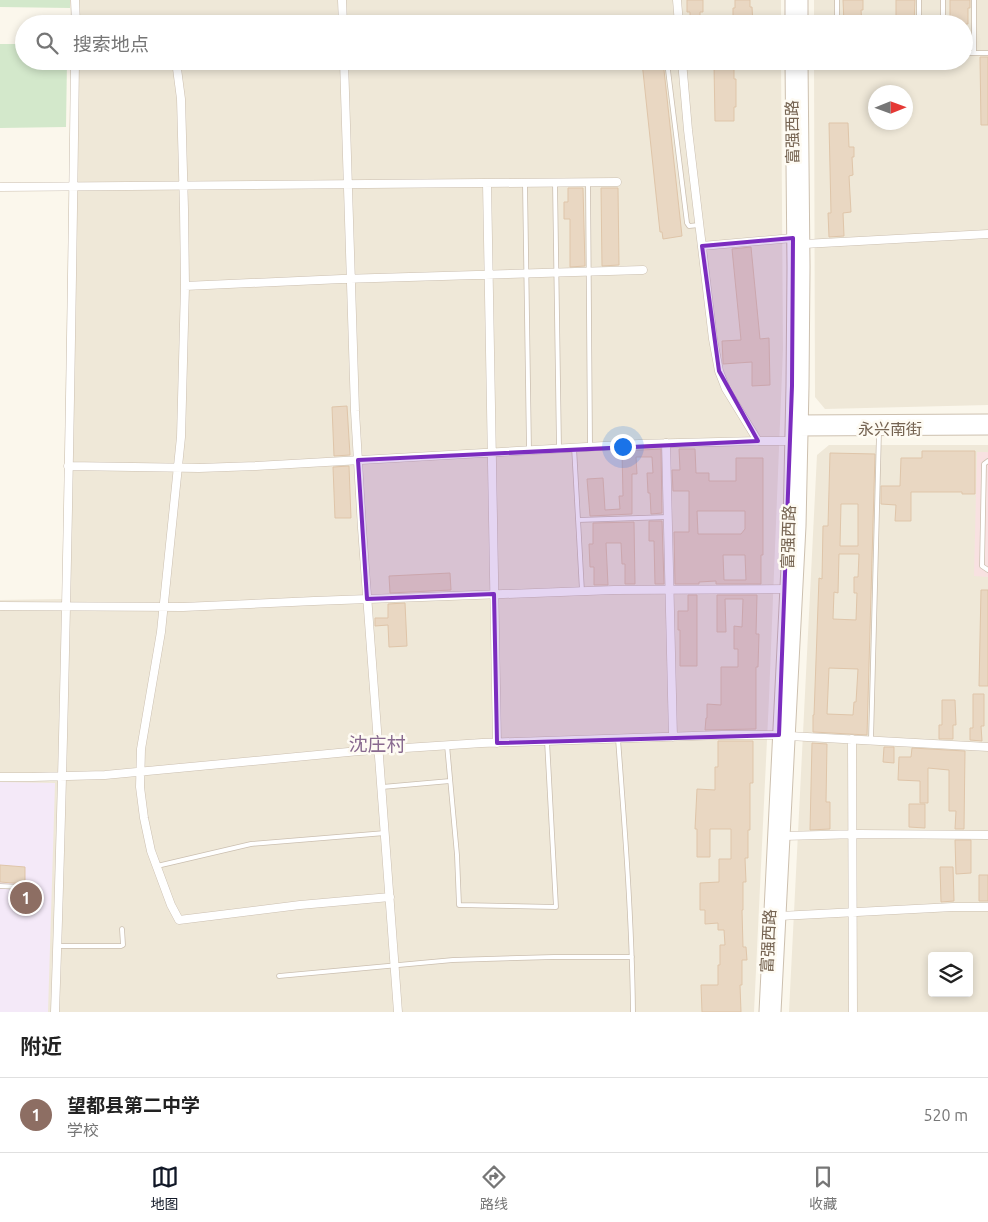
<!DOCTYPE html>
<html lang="zh">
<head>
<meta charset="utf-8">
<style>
	body { margin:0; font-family:Ubuntu,"Noto Sans SC",sans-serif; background:#f6f6f6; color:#222 }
	.controls { position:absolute; right:15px; bottom:15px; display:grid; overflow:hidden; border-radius:5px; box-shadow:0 2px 8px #0003 }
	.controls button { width:45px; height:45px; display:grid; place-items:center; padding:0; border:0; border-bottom:1px solid #e0e0e0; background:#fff; color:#222; font:25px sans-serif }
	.compass { position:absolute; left:868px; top:85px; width:45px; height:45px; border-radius:50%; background:#fff; box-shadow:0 2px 8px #0003; rotate:89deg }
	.you { position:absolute; left:622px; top:446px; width:18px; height:18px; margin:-12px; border:4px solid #fff; border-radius:50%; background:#1a73e8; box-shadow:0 0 0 8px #1a73e833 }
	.badge { display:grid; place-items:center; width:32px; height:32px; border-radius:50%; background:#111827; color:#fff; font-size:16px; font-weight:700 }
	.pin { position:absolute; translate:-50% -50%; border:2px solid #fff; box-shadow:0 1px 5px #0006 }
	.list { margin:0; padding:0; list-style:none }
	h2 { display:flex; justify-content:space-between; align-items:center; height:65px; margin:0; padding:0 20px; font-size:21px }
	h2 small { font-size:16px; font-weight:400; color:#767676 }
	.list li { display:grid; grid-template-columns:32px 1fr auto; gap:15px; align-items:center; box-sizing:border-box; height:75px; padding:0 20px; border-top:1px solid #e0e0e0 }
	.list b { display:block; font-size:19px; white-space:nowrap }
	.list p { margin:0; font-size:16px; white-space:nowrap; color:#767676 }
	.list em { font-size:16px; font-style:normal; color:#767676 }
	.icon { flex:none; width:28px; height:28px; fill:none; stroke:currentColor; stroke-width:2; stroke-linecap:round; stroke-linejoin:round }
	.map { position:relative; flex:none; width:988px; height:1012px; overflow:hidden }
	.search { position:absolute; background:#fff; box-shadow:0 2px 8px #0003; left:15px; right:15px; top:15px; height:55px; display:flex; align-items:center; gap:12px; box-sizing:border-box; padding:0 18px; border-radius:28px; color:#767676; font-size:19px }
	.sheet { height:140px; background:#fff }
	nav { display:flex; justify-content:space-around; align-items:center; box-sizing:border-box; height:70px; border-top:1px solid #e0e0e0; background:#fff; font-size:14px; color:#767676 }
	nav a { display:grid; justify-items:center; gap:2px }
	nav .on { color:#111827 }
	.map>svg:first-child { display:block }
	.residential { fill:#efe8d8; fill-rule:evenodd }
	.education { fill:#f4e9f8 }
	.medical { fill:#f8e1e1 }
	.green { fill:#d3e8cb }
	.building { fill:#e9d7c2; stroke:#dfc5a9; fill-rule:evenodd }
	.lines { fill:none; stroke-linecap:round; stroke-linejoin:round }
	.service-casing { stroke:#cbbfb0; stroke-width:5.5 }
	.minor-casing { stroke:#cbbfb0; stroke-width:9 }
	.secondary-casing { stroke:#cdc0af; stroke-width:13 }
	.service { stroke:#fff; stroke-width:4 }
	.minor { stroke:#fff; stroke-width:8 }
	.secondary { stroke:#fff; stroke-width:11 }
	.marked { fill:#7b2cbf; fill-opacity:0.2; stroke:#7b2cbf; stroke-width:4; stroke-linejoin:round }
	.labels { text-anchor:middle; stroke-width:5; stroke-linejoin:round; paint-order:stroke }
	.street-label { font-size:16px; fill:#756351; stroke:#fefbf3 }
	.quarter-label { font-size:19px; fill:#88698f; stroke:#fefbf3 }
</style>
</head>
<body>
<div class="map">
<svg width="988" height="1012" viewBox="0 0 988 1012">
	<rect width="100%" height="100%" fill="#fbf7ec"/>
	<path class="residential" d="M70,0H781V24H71Z
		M814,0H988V405L825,409L815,397L814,61H964V24H814ZM876,92H906V122H876Z
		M71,61H781L783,349L769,698L754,1012H0V600L62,599Z
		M829,445H988V1012H789L817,455ZM932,956H969V993H932Z"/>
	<path class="education" d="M0,782L55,783L48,1012H0Z"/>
	<path class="medical" d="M977,452H988V577L974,576Z"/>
	<path class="green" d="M0,0H70V8L0,7Z
		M0,44H24V61H67L66,127L0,128Z"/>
	<path class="building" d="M687,0H703V12H700V24H690V12H687Z
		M735,0H750V7H752L753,24H733V8H735Z
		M843,0H863V10H861L862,24H844Z
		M896,0H915L914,24H896Z
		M950,0H970V8H968V24H950Z
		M980,57H988V125H981Z
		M644,61H663L682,236L663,239L662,232H660L642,62Z
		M734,64V79H736V107H734V121H715L714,65Z
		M829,123H848L849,147H854V157H852L853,175L849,176L851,212L843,213L844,236L829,237L828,213H831Z
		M568,188H583L585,266L570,267V219H564V202H568Z
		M601,188H618L619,265L602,266Z
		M751,247L760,339L769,338L770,385L752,386V362L723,364V361L722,341L741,340L732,249Z
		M347,406L350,455L334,456L332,407Z
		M661,449L662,513L651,514L650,493H648L647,473H653L652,457H636L637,474H632V514L590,516L587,479L603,478L605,510L620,509L619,496H623L622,451Z
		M679,449H695L696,473H709V481H736V458H763V555H761V584H716V581L699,582V584H675L674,532H689V491H673L672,470H680ZM697,511H745V529L741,534H698ZM723,555H745L746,580H724Z
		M922,451H975V494H962V492H911V521H895L896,505L881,504V486H900L901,458H922Z
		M830,453L875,454L867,735L813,732V715H814L819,578L822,579L823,526H828ZM841,504H858V546H840ZM839,554H859L858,577H854V593H857L856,620L833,619L834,592L838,593ZM829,668L858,669L856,702H854L853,715L827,714Z
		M349,466L351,518H335L333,467Z
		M649,521H662L664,584H655L654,541H649Z
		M634,522L635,584H625V564H622L621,543H606L608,585H594V567H590L589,544H593V523Z
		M450,573L451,590L390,593L389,576Z
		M981,590H988V686H979Z
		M688,595H697V666H680V630H678V611H688Z
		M717,595H757L756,634H759L758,667H756V729L705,730L706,718H707V704L721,705V667H738V649H734V626L742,627L743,599H725L726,632H717Z
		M405,603L407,646L389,647L388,625L375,626V618H388V604Z
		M973,694H984V726H981L982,741L970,740V728H973Z
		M942,700H955L956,725H953V739H939V725H942Z
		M718,741H753V783H750V830H748V858H745L746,882H743V910H742L743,947H746L747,960H742V985H740L741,1012H702L701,985H718V965H720V945H725L724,930H718V923L705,924V910H700V883L719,882V859H731V829H710V857H697V829H695L697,789L715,790V767H718Z
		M812,743L827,744L826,802H830V829L810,830Z
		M884,747H894V763L883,762Z
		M912,748L965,751L964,829H955L956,811H949V770L928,768V803H920V781L898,780L899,757H911Z
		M909,804H925V828L909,827Z
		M955,840H971V873L956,874Z
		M0,865L25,867V884L0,882Z
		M940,867H953L954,901L941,902Z
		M979,875H988V901H979Z"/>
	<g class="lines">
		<defs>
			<path id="service" d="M837,0V24
				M919,0V24
				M943,0V24
				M974,0V53
				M964,53H988
				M667,62L687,223L689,226L699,225
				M555,182L559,448
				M588,182L590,446
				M525,183L529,450
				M574,447L582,591
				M988,461L984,464L982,566L988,570
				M578,520L668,517
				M618,739C625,830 632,921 633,1012
				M871,740L879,432
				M447,745L457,855L459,905L556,907L547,741
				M382,787L450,781
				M157,866L251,844L385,833
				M0,886L20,887
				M57,946H121L123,945L122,929
				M279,976L453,960L554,957H632"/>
			<path id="minor" d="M75,0L76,24
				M342,0L343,24
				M677,0L679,24
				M224,24L480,21
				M176,61L181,99L184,209L185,286L181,437L161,632L141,749L140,787L144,818L151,851L171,905L179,920L300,905L390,897
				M344,61L355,411L362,528L398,1012
				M682,61L688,130L713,339L719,371L726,389L758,441
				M487,183L497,743
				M0,187L617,182
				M804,244L988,234
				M702,246L793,238
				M185,286L342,279L643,270
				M666,443L673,737
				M68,466L199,468L256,466L639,444L758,441H791
				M0,606L183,607L314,601L614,590L786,589
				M789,736L988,747
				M852,739L853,1012
				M0,777H32L105,775L359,751L482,743L722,735H779
				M784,836L859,834L988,835
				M780,916L953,907H988
				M55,1012C66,695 71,378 75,61"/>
			<path id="secondary" d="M791,0V24
				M802,0V24
				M795,421L988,420
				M795,430L988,429
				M765,1012L789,526L792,386L793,267L791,61
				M775,1012L800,526L803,386L804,267L802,61"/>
		</defs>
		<use href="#service" class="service-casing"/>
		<use href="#minor" class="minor-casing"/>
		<use href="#secondary" class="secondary-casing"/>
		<use href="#service" class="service"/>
		<use href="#minor" class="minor"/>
		<use href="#secondary" class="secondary"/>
	</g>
	<path class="marked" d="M793,238L792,386L779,735L497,743L494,594L367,599L358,460L758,441L719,371L702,246Z"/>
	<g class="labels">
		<g class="street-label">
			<text transform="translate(792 132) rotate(-91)" y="6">富强西路</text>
			<text x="890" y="435">永兴南街</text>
			<text transform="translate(788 537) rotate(-88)" y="6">富强西路</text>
			<text transform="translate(768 941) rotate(-87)" y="6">富强西路</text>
		</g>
		<g class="quarter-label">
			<text x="377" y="751">沈庄村</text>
		</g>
	</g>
</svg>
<div class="controls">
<button><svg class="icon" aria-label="layers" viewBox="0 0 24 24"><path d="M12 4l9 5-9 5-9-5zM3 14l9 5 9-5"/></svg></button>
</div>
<svg class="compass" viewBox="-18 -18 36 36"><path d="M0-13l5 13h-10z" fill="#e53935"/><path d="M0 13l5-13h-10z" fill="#767676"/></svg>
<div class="you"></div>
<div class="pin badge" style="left:26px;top:898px;background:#8d6e63">1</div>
<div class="search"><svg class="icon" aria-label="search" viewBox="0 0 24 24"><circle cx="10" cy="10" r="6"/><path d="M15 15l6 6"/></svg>搜索地点</div>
</div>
<section class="sheet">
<h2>附近<small></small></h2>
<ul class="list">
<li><span class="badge" style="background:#8d6e63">1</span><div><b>望都县第二中学</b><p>学校</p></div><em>520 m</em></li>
</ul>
</section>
<nav>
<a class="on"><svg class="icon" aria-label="map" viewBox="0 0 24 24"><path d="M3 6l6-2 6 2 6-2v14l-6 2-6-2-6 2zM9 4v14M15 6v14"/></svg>地图</a>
<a><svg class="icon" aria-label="directions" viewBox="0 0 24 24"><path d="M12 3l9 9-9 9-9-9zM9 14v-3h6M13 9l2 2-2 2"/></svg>路线</a>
<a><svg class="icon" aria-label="saved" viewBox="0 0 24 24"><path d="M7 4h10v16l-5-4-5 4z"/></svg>收藏</a>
</nav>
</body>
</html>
